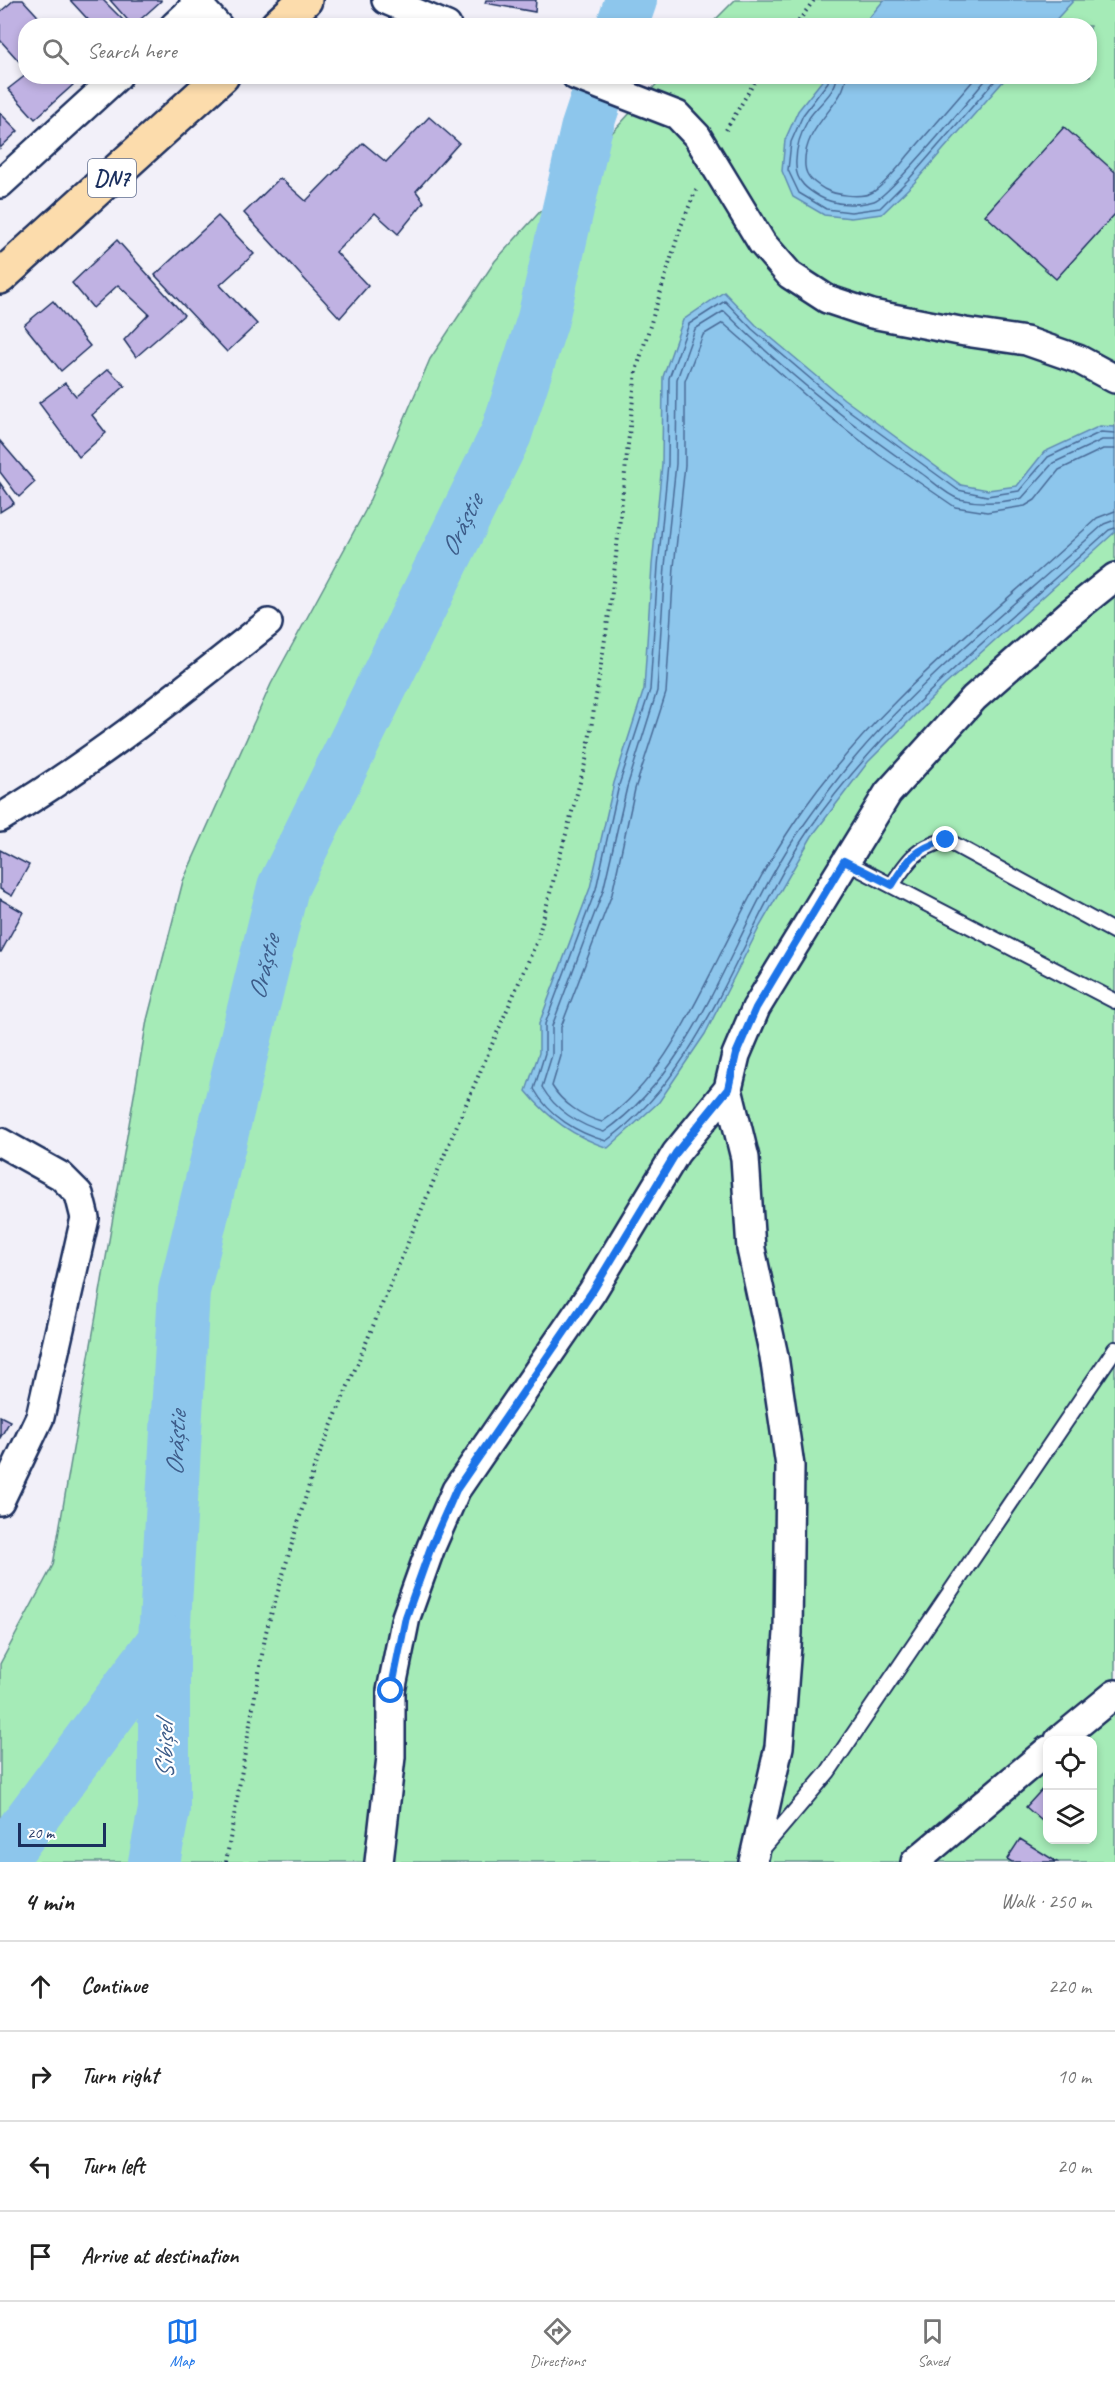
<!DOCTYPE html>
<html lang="en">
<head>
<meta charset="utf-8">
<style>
	body { margin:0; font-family:Caveat,sans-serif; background:#f2f2f2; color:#222 }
	.controls { position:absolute; right:18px; bottom:18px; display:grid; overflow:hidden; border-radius:12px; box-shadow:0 3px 9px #0003 }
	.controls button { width:54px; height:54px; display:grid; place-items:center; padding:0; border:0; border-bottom:2px solid #e0e0e0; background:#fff; color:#222; font:30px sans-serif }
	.scale { position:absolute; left:18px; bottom:15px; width:88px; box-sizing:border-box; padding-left:6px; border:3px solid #1b2f5e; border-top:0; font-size:16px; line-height:21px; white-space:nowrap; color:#1b2f5e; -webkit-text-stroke:4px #fff; paint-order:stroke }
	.stop { position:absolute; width:18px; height:18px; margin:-14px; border:4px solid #1a73e8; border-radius:50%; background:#fff }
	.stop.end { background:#1a73e8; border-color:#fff; box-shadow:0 2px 6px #0008 }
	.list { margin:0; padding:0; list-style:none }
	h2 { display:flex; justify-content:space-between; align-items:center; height:78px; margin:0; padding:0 24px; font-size:26px }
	h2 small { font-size:20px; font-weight:400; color:#767676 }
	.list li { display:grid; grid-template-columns:39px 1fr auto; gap:18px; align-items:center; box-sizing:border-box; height:90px; padding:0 24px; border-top:2px solid #e0e0e0 }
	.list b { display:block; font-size:22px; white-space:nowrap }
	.list em { font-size:20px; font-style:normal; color:#767676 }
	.icon { flex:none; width:33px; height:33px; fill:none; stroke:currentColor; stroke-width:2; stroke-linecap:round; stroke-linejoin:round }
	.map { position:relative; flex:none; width:1115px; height:1862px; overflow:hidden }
	.search { position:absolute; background:#fff; box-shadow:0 3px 9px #0003; left:18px; right:18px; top:18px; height:66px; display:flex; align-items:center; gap:15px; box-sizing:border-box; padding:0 21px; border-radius:24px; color:#767676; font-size:22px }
	.sheet { height:438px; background:#fff }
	nav { display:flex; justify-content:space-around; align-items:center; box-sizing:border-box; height:84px; border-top:2px solid #e0e0e0; background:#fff; font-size:16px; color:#767676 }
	nav a { display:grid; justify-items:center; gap:3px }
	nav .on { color:#1a73e8 }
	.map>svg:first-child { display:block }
	.green { fill:#a5ebb7; stroke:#608d8a; stroke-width:1.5; fill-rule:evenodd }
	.water { fill:#8dc6ec; stroke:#5f8ab3; stroke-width:1.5 }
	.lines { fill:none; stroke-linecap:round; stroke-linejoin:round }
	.shore { stroke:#496b97; stroke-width:1.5 }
	.river { stroke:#8dc6ec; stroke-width:52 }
	.building { fill:#c0b2e3; stroke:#1b2f5e; stroke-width:1.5 }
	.lane-casing { stroke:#1b2f5e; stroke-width:18 }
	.street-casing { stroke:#1b2f5e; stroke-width:32 }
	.primary-casing { stroke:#1b2f5e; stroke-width:38 }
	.path { stroke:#1b2f5e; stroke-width:4; stroke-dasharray:1.5 4.5; stroke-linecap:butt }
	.lane { stroke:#fff; stroke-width:14 }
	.street { stroke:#fff; stroke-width:27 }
	.primary { stroke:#fcdcac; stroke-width:33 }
	.route { stroke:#1a73e8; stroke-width:8 }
	.labels { text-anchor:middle; stroke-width:4.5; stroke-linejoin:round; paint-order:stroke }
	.shield { fill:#fff; stroke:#5f6d8e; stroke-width:1.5 }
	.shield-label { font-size:22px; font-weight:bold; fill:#1b2f5e }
	.water-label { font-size:26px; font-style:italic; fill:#3d5c89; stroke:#fff }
</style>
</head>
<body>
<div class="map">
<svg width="1115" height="1862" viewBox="0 0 1115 1862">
	<rect width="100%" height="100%" fill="#f2f0f9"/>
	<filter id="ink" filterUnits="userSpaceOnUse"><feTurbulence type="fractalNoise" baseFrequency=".0167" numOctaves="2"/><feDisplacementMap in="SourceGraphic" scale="12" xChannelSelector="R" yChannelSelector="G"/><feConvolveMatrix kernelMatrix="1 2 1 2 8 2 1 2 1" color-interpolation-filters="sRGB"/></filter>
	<g filter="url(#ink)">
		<path class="green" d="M735,0H1115V1862H0V1664L53,1565L147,1020L183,881L271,684L365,511L430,359L495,261L663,77L1090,76V26L710,25ZM1048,1740H1092V1840H1048Z"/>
		<path class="water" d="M884,0H1074L1051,25H863Z
			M825,77V76L1007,77L914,183L882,214L851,218L824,215L793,197L782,171L785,140L798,111Z
			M724,292L756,325L844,399L961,485L988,490L1017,486L1044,452L1100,426L1115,427V532L945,685L868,762L812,836L760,926L705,1034L659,1102L608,1148C573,1136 550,1120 526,1091L539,1053V1024L590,888L614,783L644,689L652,565L662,464L663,377L683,320Z"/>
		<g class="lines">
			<path class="shore" d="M829,76L828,82L803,115L791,142L788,170L799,193L826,209L851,212L880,208L910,178L999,76
				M837,76C836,93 817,105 809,118C801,132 795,150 796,166C796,182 808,190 820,197C834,205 858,206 874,201C890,196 972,96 989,76
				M846,76C845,106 802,125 805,166C806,178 815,183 824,189C835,195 861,199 873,192C887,183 900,165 911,152C933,127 955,102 977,76
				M1115,433L1101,432L1048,457L1019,491L987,496L958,490L840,404L752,329L725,301L689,324L669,378L668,464L658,566L650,690L619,785L596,889L545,1024V1053L534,1089C549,1116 577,1133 606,1141C706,1071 741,929 808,831C889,714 1005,625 1109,530L1115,528
				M1115,440H1102L1053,463L1022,498C1001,503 980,504 959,499C946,495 933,481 921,473C851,425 784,371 724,311L695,329L677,379L676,464L665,566L657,691L627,787L603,891L552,1026V1055L542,1087C555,1110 579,1125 604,1132C704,1063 734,921 803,826C820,802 839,776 858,754C931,669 1022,599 1104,524L1115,520
				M1115,449H1103L1059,470L1035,500L1025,506L987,512L955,507L879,455L830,417L723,323L703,335L685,381V465L674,567L666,693L635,789L612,894L561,1027V1056L552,1086C562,1103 583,1117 602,1122C657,1084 687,1020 717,961C740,915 765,866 794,823C874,703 993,615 1097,518L1115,511"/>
			<g class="river">
				<path d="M622,26L631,0"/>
				<path id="s1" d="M0,1861L164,1640L184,1291L283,887L506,434L543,319L586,130L604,76"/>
				<path d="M154,1862L164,1810V1640"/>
			</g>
		</g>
		<path class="building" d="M14,0H23L47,26H26V69L0,40V12Z
			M70,0H103L124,21L120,26H94Z
			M110,0H161V1L133,26Z
			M486,0H536L535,12L485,3Z
			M26,75V76H83L35,119L8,89Z
			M0,113L18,131L0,148Z
			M429,117L459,143L416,191L424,202L398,234L375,213L336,252L368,286L340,318L244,213L280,178L306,201L363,143L386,162Z
			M1064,127L1115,172V214L1056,279L985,215Z
			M218,216L254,254L220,285L257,324L227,352L155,275Z
			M117,240L184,315L136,357L124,340L149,314L118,285L93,308L72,283Z
			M53,301L90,346L61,371L24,325Z
			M108,369L125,386L92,415L106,433L79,457L39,403L65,383L76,396Z
			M0,441L35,482L19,497L0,472Z
			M0,483L14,503L0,512Z
			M0,850L29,865L12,896L0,889Z
			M0,899L23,912L1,952H0Z
			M0,1416L10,1421L0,1438Z
			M1048,1783V1826L1026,1807Z
			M1020,1839L1057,1862H1012L1007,1859Z"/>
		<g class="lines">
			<defs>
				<path id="lane" d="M844,861L1115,1001
					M892,885C909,859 915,849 946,840L1115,932
					M760,1852L828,1772L1115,1349"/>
				<path id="street" d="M194,0L218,26
					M386,0L447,26
					M174,26L202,0
					M576,76L677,115L697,136L762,243L790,275L827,299L872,314L965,332L1026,341L1078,359L1115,379
					M0,184L118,76
					M0,818C96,761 181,692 268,623
					M728,1089L745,1158L751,1249L774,1356L790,1466L788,1633L779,1747L753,1862
					M0,1142L61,1176L79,1194L85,1218L40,1417L0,1501
					M1059,1740L1115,1694
					M379,1862L391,1757V1691L406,1617L431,1547L456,1490L592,1292L676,1153L728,1089L736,1055L756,1008L888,793L974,698L1069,614L1115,577
					M915,1862L1048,1750"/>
				<path id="primary" d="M277,26L305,0
					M0,277L222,76"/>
			</defs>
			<use href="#lane" class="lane-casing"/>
			<use href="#street" class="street-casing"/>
			<use href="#primary" class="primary-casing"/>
			<path class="path" d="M795,26L814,0
				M726,130L758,76
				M226,1862L266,1632L315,1465L454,1132L537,941L586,760L611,601L636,371L681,226L696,190"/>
			<use href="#lane" class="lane"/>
			<use href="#street" class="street"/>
			<use href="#primary" class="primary"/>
		</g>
	</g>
	<g class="lines" filter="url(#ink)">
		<path class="route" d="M391,1691L406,1617L431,1547L456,1490L592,1292L676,1153L728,1089L736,1054L756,1008L844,861L892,885C908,859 915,849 946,840"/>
	</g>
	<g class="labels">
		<rect class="shield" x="88" y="159" width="48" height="38" rx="4.5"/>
		<g class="shield-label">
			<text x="112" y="186">DN7</text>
		</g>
		<g class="water-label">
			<text dy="9" stroke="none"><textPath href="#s1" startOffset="1444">Orăștie</textPath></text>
			<text dy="9" stroke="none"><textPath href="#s1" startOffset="958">Orăștie</textPath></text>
			<text dy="9" stroke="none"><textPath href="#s1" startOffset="472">Orăștie</textPath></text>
			<text transform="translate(164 1751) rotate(-90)" y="9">Sibișel</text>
		</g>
	</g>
</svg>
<div class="controls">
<button><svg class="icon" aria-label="locate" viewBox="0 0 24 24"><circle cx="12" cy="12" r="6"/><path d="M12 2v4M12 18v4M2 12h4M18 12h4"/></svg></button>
<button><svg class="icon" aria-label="layers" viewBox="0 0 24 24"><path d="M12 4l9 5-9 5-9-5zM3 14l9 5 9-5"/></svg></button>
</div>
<div class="scale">20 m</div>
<div class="stop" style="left:391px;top:1691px"></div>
<div class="stop end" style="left:946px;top:840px"></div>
<div class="search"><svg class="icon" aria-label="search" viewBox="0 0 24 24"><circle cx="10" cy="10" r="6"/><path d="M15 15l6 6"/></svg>Search here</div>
</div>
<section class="sheet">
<h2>4 min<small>Walk · 250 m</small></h2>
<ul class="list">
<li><svg class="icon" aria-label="ahead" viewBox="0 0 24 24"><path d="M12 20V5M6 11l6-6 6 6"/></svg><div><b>Continue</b></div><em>220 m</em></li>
<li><svg class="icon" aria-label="right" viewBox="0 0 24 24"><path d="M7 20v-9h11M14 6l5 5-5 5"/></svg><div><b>Turn right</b></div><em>10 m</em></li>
<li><svg class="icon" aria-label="left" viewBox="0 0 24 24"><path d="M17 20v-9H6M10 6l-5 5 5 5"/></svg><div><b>Turn left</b></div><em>20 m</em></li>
<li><svg class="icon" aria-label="arrive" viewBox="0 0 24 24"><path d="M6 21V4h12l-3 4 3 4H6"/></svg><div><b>Arrive at destination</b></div></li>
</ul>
</section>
<nav>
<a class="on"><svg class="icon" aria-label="map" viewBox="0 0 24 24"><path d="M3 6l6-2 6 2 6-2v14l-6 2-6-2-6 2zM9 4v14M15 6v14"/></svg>Map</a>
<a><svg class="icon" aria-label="directions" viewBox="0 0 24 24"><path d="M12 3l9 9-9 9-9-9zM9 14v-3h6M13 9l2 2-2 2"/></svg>Directions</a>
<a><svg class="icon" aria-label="saved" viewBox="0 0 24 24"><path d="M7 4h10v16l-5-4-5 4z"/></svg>Saved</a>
</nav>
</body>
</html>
